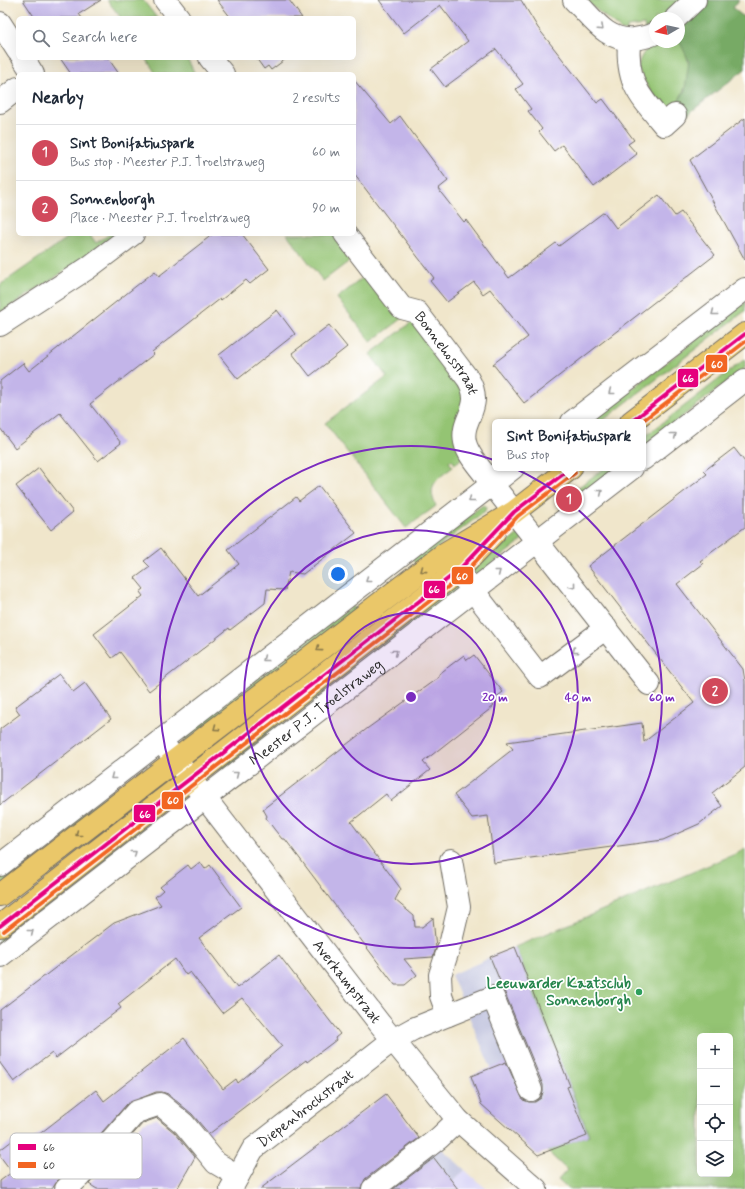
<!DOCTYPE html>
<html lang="en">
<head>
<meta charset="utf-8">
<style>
	body { margin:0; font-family:Mynerve,sans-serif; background:#f2f2f3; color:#1f2937 }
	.controls { position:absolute; right:12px; bottom:12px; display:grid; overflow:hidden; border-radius:6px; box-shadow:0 4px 16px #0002 }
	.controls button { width:36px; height:36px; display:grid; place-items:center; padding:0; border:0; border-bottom:1px solid #e0e1e3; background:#fff; color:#1f2937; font:20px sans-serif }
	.compass { position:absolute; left:649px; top:12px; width:36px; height:36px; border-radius:50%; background:#fff; box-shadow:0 4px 16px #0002; rotate:261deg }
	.you { position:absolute; left:338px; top:574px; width:14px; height:14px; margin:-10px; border:3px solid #fff; border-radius:50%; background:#1a73e8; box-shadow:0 0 0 6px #1a73e833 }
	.badge { display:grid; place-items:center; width:26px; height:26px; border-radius:50%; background:#d1495b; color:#fff; font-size:13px; font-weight:700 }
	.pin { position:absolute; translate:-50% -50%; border:2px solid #fff; box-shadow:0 1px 4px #0006 }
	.popup { position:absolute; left:492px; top:419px; width:154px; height:52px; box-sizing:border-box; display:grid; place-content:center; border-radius:6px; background:#fff; filter:drop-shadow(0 1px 3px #0005); font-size:13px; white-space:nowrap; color:#747a83 }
	.popup b { font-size:15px; color:#1f2937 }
	.popup::after { content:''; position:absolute; left:50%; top:100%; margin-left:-8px; border:8px solid transparent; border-top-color:#fff }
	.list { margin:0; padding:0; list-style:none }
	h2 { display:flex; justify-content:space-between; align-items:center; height:52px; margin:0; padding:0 16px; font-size:17px }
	h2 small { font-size:13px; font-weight:400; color:#747a83 }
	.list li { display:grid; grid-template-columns:26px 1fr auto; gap:12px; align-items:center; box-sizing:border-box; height:56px; padding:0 16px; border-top:1px solid #e0e1e3 }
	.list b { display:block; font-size:15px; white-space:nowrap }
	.list p { margin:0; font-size:13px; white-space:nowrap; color:#747a83 }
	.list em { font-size:13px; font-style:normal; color:#747a83 }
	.icon { flex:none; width:22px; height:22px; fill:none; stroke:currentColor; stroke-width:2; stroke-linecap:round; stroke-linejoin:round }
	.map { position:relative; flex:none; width:745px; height:1189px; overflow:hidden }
	.search { position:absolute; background:#fff; box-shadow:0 4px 16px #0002; left:16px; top:16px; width:340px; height:44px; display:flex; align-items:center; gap:10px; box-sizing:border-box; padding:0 14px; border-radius:6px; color:#747a83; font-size:15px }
	.panel { position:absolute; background:#fff; box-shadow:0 4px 16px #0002; left:16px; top:72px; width:340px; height:164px; border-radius:6px }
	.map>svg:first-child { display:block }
	.built { fill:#dad6f7 }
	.industrial { fill:#c0c2dd }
	.green { fill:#94c473; stroke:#60784f; fill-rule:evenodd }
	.forest { fill:#77aa65; stroke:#516a48 }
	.building { fill:#c3b5e9 }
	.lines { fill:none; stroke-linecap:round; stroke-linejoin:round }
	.minor-casing { stroke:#706c63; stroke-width:24 }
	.major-casing { stroke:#706c63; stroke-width:24 }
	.minor { stroke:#fff; stroke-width:22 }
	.major { stroke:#eac769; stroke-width:22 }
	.bus-1-casing { stroke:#fff; stroke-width:7 }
	.bus-2-casing { stroke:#fff; stroke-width:7 }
	.bus-1 { stroke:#e5007d; stroke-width:4 }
	.bus-2 { stroke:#f26522; stroke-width:4 }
	.oneway { stroke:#a0a0a0 }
	.oneway2 { stroke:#8a794a }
	.ring { fill:none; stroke:#7b2cbf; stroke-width:2 }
	.leisure-dot { fill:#2e9e5b; stroke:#fff; stroke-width:1.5 }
	.labels { text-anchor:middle; stroke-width:3.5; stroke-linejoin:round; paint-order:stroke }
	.street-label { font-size:15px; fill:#2b2b2b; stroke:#fff }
	.leisure-label { font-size:15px; font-weight:bold; fill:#27864d; stroke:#fff; text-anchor:end }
	.key { fill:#fff; stroke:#bfbfbf; stroke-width:1 }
	.key-label { font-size:11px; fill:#2b2b2b }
	.centre { fill:#7b2cbf; stroke:#fff; stroke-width:2 }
	.ring-label { font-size:12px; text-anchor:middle; font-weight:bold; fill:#7b2cbf; stroke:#fff; stroke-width:3.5; stroke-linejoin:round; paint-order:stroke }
	.line-badge { stroke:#fff; stroke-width:1.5 }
	.badge-label { font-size:11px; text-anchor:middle; font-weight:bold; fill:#fff }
</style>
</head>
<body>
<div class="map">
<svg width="745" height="1189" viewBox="0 0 745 1189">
	<rect width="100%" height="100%" fill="#fff"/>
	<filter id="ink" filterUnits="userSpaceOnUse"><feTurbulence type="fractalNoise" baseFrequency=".025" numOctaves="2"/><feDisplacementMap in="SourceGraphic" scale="8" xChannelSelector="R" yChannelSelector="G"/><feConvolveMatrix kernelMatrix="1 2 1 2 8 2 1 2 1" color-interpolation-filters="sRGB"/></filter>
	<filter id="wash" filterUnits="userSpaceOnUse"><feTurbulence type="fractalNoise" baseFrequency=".012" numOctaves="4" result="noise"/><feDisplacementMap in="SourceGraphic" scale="16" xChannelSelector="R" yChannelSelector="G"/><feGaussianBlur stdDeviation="0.9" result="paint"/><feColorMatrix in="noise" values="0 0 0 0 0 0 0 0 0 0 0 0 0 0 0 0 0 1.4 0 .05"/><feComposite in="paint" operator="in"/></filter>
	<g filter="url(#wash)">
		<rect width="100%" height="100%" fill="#f0e6cb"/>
		<path class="built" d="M465,1170L476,1180L487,1189H444Z"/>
		<path class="industrial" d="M515,947L589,1135L537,1155L482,1105L470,1077L491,1068L451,975Z
			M439,1146L465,1170L444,1189H364Z"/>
		<path class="green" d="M107,0H143L157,18H121Z
			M585,0H685L664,18H655V24L645,29L644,25L627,27V31L621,30Z
			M679,40C695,64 689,84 675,107L661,111L638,69C639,56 645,50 656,42H679Z
			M146,58H187L195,74H156Z
			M73,234H91V236L96,243L110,234H116L66,270L0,313V285Z
			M287,234H333L352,259L323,281Z
			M365,276L403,318L371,342L337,298Z
			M745,302V311L601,422H589Z
			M412,322L457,382L458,387L461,388L464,395L461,459L455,464L452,460L449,462L453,467C437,479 426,485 436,506L406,528L325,423L387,377L370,354Z
			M745,359V368L643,447V438Z
			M604,468H616L575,500L571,493Z
			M483,505L486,507L485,511L416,564L412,559Z
			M521,532L526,537L477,576L473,571L474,568Z
			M455,585L458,590L224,771L218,769Z
			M352,606L356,611L184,741L182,737Z
			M112,790L117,795L0,886V877Z
			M142,826L145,831L0,945V934Z
			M745,848V1189H568L558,1180L567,1170L547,1151L589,1135L515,947L740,852ZM700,1036H730V1174H700Z"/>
		<path class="forest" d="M706,0H739L733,8L745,18V69L683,118L675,107L685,90L689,61L679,40V26Z"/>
		<g id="blocks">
			<path class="building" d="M23,0H101L79,14L82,18H35Z
				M217,0H289L302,18H231Z
				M379,0H521L538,28L597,103L603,99L634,140L628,144L637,154L594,187L562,145L554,151L539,132L542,129L528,111L531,109L516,89L523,84L496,49L445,87L431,69L468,41L440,5L404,33Z
				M60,58H108L119,74H71Z
				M256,58H287L271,70L268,66L264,69Z
				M354,80L391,124L400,116L448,181L438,189L464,222L466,220L509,278L556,243L559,246L604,212L616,228L659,195L675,216L681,212L715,255L524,403L493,364L528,337L490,289L483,294L474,282L447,302L430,281L434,278L354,174Z
				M745,118V260L690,160Z
				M213,234H242L269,269L250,284L246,280L221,300L220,299L152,352L154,354L90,404L121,443L98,461L60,413L15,448L0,428V381L23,363L29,371L155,271L159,276Z
				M277,310L295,334L238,379L219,355Z
				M329,325L347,347L310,376L292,353Z
				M734,448L745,462V527L700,561L703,564L677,584L743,669L745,681V767L712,793L722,806L699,824L663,840L494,863L488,816L472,818L454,795L513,749L507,742L642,723L644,742L694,703L588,566L707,474L704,471Z
				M39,468L73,512L51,530L16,486Z
				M319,486L356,533L303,574L289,572L285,590L267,589L265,603L230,630L229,628L149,691L120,652L112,658L94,634L143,596L140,592L144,589L135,578L150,567L144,561L161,548L198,596L239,564L228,550L296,497L299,501Z
				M464,655L467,660L474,655L503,692L490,702L494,706L423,762L430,770L391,801L386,794L351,822L401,889L395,900L414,916L415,927H422L433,918L436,948L433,957L404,959L417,975L405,985H395L285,839H282L274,829L266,818L267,816L263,809L368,728L439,677V674Z
				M59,674L73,692L85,683L111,719L0,805V729L20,714L15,707Z
				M200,862L205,869L210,865L241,907L199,938L237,988L279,955L340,1034L335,1038L336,1040L307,1062L306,1060L209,1134L192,1114L168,1094L162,1092H156L127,1104L70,1168L58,1180L52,1189H0V1181L12,1172L0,1156V1150L17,1137L24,1146L96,1090L104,1101L184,1038L223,1089L236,1079L238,1083L282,1046L242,998L222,1013L190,972L186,975L175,959L118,1004L121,1008L56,1058L52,1053L14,1082L0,1063V1010L114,923L161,905L155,897L163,890L160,887L188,865L191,869Z
				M515,947L570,1086L567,1087L587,1136L538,1155L481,1104L471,1076L506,1062L523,1100L529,1102H535L541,1098L543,1092V1085L490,957Z
				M386,1094L419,1138L365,1179L361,1189H260Z
				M157,1118L175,1133L195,1157L177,1189H97L89,1184L143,1123Z
				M434,1158L458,1189H393Z"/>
		</g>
	</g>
	<g filter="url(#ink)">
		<use href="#blocks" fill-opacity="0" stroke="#706c63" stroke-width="1"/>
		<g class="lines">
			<defs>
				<g id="minor">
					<path d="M165,0L179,18"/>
					<path d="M574,0C592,17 606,42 634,39C641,38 649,37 655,33"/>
					<path d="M676,18L695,0"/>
					<path d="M0,23L18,51"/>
					<path d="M629,40C626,82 638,94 664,125L675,115"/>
					<path d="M23,58L33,74"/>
					<path d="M210,58L223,74"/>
					<path d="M0,102L18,88"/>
					<path id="s1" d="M345,234L402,308L417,312L468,379C485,408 460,418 465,442C468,457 484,472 492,484L649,684"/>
					<path d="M0,325L88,268L133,234"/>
					<path d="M572,422L745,289"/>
					<path d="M643,459L745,380"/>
					<path d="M465,580L540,677L606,628"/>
					<path id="s2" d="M164,745L380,1024L458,1120L536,1189"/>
					<path d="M0,865L513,468"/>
					<path id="s3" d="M0,956L632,468"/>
					<path d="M448,1015L441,996L440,975L451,941L459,907L451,860"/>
					<path d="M66,1189L79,1177L136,1112L160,1104L184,1124L216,1163L238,1176"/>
					<path id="s4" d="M231,1189L253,1149L393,1040L413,1029L493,997L531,1090"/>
					<path d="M373,1189L439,1138L458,1120"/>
				</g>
				<path id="major" d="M631,422L745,334
					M0,895L444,554L514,512L571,468
					M0,926L458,571L494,533"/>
			</defs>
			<use href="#minor" class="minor-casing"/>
			<use href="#major" class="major-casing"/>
			<use href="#minor" class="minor"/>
			<use href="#major" class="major"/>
			<defs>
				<path id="bus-1" d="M631,422L745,334
					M0,926L458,571L514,512L571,468"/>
				<path id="bus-2" d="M641,422L745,342
					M4,931L462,576L518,516L575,473"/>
			</defs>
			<use href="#bus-1" class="bus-1-casing"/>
			<use href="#bus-2" class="bus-2-casing"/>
			<use href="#bus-1" class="bus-1"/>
			<use href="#bus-2" class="bus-2"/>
		</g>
		<defs><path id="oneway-chevron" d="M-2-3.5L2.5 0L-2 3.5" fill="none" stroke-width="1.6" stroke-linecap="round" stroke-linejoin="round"/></defs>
		<g class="oneway">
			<use href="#oneway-chevron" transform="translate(601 28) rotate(43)"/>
			<use href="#oneway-chevron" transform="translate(714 313) rotate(142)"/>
			<use href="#oneway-chevron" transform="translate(611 392) rotate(142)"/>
			<use href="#oneway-chevron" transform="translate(674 435) rotate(-38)"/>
			<use href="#oneway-chevron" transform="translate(600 492) rotate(-38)"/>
			<use href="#oneway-chevron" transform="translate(471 500) rotate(142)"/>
			<use href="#oneway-chevron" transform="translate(498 572) rotate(-38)"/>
			<use href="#oneway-chevron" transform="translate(368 580) rotate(142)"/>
			<use href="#oneway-chevron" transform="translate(573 586) rotate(52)"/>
			<use href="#oneway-chevron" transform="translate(575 651) rotate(143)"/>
			<use href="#oneway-chevron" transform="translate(395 652) rotate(-38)"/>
			<use href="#oneway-chevron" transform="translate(265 659) rotate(142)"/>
			<use href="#oneway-chevron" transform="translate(236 774) rotate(-38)"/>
			<use href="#oneway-chevron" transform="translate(113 777) rotate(142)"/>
			<use href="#oneway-chevron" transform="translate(134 853) rotate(-38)"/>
			<use href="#oneway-chevron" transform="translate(31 932) rotate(-38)"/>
		</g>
		<g class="oneway2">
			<use href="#oneway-chevron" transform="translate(423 570) rotate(143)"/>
			<use href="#oneway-chevron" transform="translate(319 649) rotate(143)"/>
			<use href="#oneway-chevron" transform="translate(216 728) rotate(143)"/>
			<use href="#oneway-chevron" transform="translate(78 834) rotate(142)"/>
		</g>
	</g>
	<circle cx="411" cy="697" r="84" fill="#7b2cbf" fill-opacity=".12"/>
	<g class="ring">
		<circle cx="411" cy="697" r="84"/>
		<circle cx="411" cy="697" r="167"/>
		<circle cx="411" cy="697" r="251"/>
	</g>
	<circle class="leisure-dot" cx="639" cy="992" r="4"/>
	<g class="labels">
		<g class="street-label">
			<text dy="5" stroke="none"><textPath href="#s1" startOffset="160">Bonnehosstraat</textPath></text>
			<text dy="5" stroke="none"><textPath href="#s3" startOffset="399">Meester P.J. Troelstraweg</textPath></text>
			<text dy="5" stroke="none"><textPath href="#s2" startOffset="299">Averkampstraat</textPath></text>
			<text dy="5" stroke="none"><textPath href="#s4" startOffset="112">Diepenbrockstraat</textPath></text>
		</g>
		<g class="leisure-label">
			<text x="631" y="988">Leeuwarder Kaatsclub<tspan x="631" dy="17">Sonnenborgh</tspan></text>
		</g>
	</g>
	<rect x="10" y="1133" width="132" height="46" rx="6" class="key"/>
	<rect x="18" y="1144" width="18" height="6" fill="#e5007d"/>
	<rect x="18" y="1162" width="18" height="6" fill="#f26522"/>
	<g class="key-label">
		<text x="43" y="1151">66</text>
		<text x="43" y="1169">60</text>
	</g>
	<circle cx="411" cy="697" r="6" class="centre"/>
	<g class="ring-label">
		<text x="495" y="701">20 m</text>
		<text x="578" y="701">40 m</text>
		<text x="662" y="701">60 m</text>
	</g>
	<g class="line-badge">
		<rect x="705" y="354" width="23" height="19" rx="4" fill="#f26522"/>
		<rect x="677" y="368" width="22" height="20" rx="4" fill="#e5007d"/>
		<rect x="451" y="566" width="23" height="19" rx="4" fill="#f26522"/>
		<rect x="423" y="580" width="23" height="19" rx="4" fill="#e5007d"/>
		<rect x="161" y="791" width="23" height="19" rx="4" fill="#f26522"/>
		<rect x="133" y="804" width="23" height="19" rx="4" fill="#e5007d"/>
	</g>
	<g class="badge-label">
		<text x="717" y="368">60</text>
		<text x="688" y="382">66</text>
		<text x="462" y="580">60</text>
		<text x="434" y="593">66</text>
		<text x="173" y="804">60</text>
		<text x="145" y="818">66</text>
	</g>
</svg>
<div class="controls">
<button>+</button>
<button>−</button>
<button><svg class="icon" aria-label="locate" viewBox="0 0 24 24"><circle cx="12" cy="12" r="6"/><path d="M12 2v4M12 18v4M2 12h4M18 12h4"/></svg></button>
<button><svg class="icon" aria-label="layers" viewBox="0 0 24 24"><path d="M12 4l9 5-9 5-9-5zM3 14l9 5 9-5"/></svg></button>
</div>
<svg class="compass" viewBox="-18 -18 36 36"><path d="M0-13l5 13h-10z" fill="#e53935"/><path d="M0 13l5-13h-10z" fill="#747a83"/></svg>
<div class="you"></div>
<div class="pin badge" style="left:569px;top:499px">1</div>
<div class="popup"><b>Sint Bonifatiuspark</b>Bus stop</div>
<div class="pin badge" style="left:715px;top:691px">2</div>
<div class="search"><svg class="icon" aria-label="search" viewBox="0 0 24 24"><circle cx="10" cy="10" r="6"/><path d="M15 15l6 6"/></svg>Search here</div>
<section class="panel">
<h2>Nearby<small>2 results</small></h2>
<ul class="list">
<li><span class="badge">1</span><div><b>Sint Bonifatiuspark</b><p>Bus stop · Meester P.J. Troelstraweg</p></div><em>60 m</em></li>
<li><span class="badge">2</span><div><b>Sonnenborgh</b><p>Place · Meester P.J. Troelstraweg</p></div><em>90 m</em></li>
</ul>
</section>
</div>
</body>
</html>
